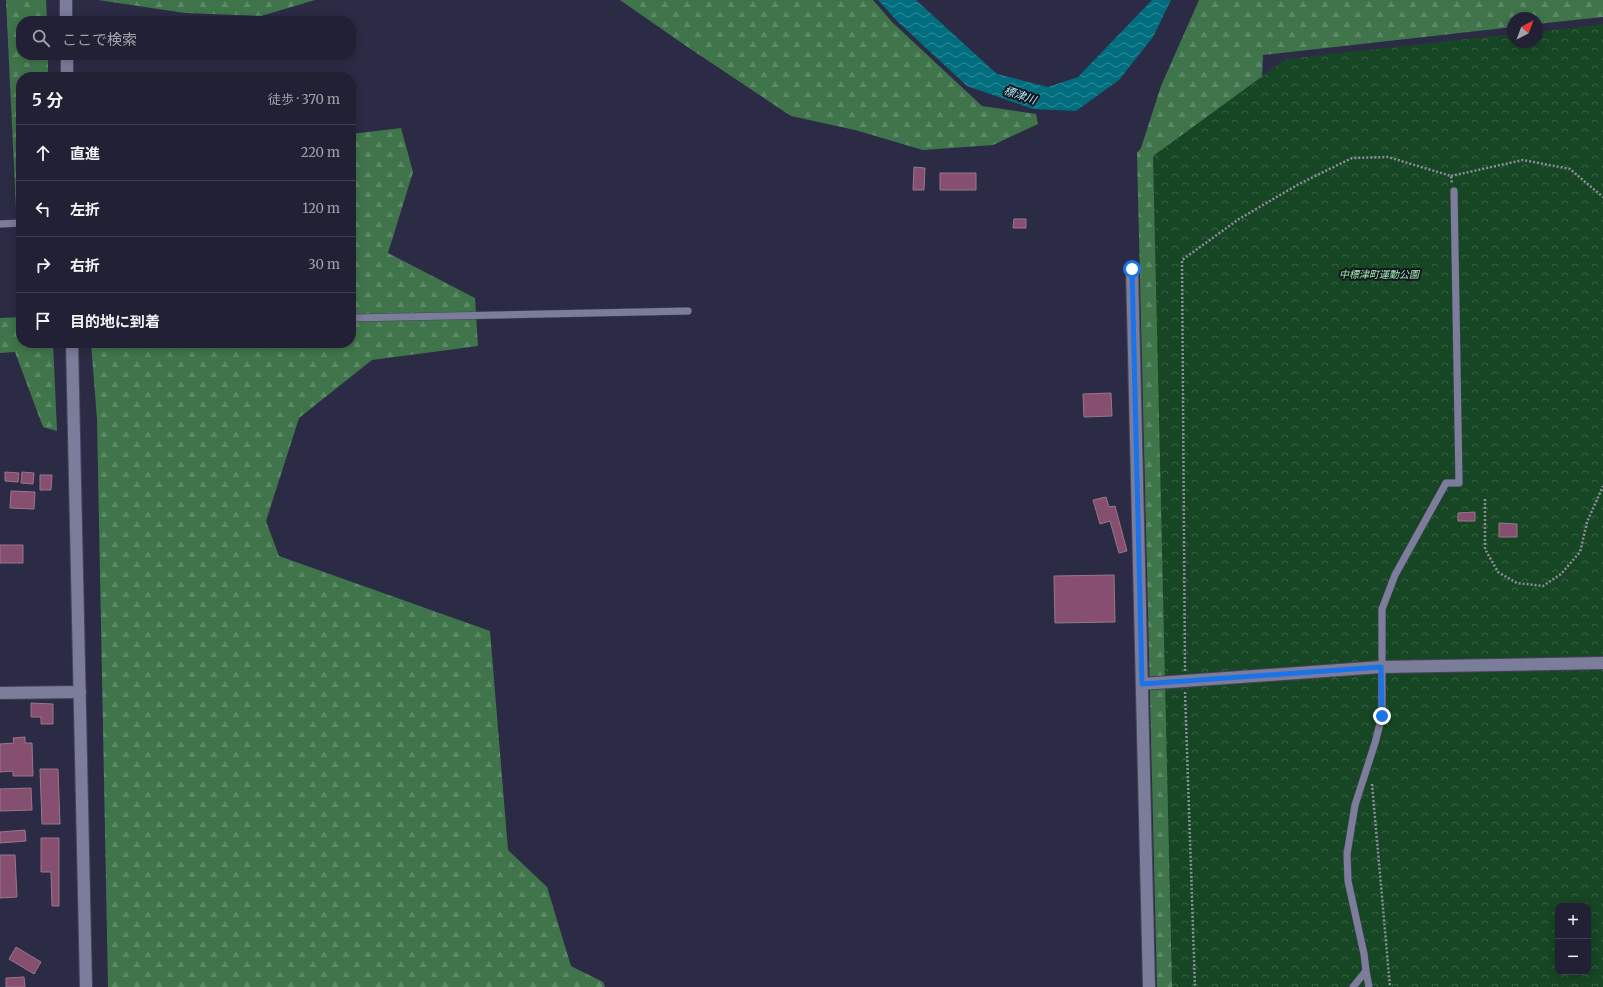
<!DOCTYPE html>
<html lang="ja">
<head>
<meta charset="utf-8">
<style>
	body { margin:0; font-family:Merriweather,"Noto Sans JP",serif; background:#29283c; color:#f1f3f6 }
	.controls { position:absolute; right:12px; bottom:12px; display:grid; overflow:hidden; border-radius:8px; box-shadow:0 2px 10px #0003 }
	.controls button { width:36px; height:36px; display:grid; place-items:center; padding:0; border:0; border-bottom:1px solid #3e3e4f; background:#212034; color:#f1f3f6; font:20px sans-serif }
	.compass { position:absolute; left:1507px; top:12px; width:36px; height:36px; border-radius:50%; background:#212034; box-shadow:0 2px 10px #0003; rotate:41deg }
	.stop { position:absolute; width:12px; height:12px; margin:-9px; border:3px solid #1a73e8; border-radius:50%; background:#fff }
	.stop.end { background:#1a73e8; border-color:#fff; box-shadow:0 1px 4px #0008 }
	.list { margin:0; padding:0; list-style:none }
	h2 { display:flex; justify-content:space-between; align-items:center; height:52px; margin:0; padding:0 16px; font-size:17px }
	h2 small { font-size:13px; font-weight:400; color:#a2a3ac }
	.list li { display:grid; grid-template-columns:26px 1fr auto; gap:12px; align-items:center; box-sizing:border-box; height:56px; padding:0 16px; border-top:1px solid #3e3e4f }
	.list b { display:block; font-size:15px; white-space:nowrap }
	.list em { font-size:13px; font-style:normal; color:#a2a3ac }
	.icon { flex:none; width:22px; height:22px; fill:none; stroke:currentColor; stroke-width:2; stroke-linecap:round; stroke-linejoin:round }
	.map { position:relative; flex:none; width:1603px; height:987px; overflow:hidden }
	.search { position:absolute; background:#212034; box-shadow:0 2px 10px #0003; left:16px; top:16px; width:340px; height:44px; display:flex; align-items:center; gap:10px; box-sizing:border-box; padding:0 14px; border-radius:16px; color:#a2a3ac; font-size:15px }
	.panel { position:absolute; background:#212034; box-shadow:0 2px 10px #0003; left:16px; top:72px; width:340px; height:276px; border-radius:16px }
	.map>svg:first-child { display:block }
	.forest { fill:url(#forest-firs) }
	.park { fill:url(#park-crowns); fill-rule:evenodd }
	.water { fill:url(#water-waves) }
	.building { fill:#864f70; stroke:#97788a }
	.lines { fill:none; stroke-linecap:round; stroke-linejoin:round }
	.lane-casing { stroke:#454458; stroke-width:8 }
	.street-casing { stroke:#454458; stroke-width:14 }
	.secondary-casing { stroke:#454458; stroke-width:14 }
	.path { stroke:#8e8d9f; stroke-width:2.5; stroke-dasharray:2 2; stroke-linecap:butt }
	.lane { stroke:#7c7c9b; stroke-width:7 }
	.street { stroke:#7c7c9b; stroke-width:12 }
	.secondary { stroke:#7c7c9b; stroke-width:12 }
	.route { stroke:#1a73e8; stroke-width:5 }
	.labels { text-anchor:middle; stroke-width:4; stroke-linejoin:round; paint-order:stroke }
	.park-label { font-size:10px; font-style:italic; fill:#9beaab; stroke:#151521 }
	.water-label { font-size:11px; font-style:italic; fill:#abeefd; stroke:#151521 }
</style>
</head>
<body>
<div class="map">
<svg width="1603" height="987" viewBox="0 0 1603 987">
	<defs>
		<pattern id="forest-firs" width="22" height="20" patternUnits="userSpaceOnUse"><rect width="22" height="20" fill="#40754c"/><path d="M5 1l3.5 6h-7zM16 11l3.5 6h-7z" fill="#5c8967"/></pattern>
		<pattern id="park-crowns" width="20" height="18" patternUnits="userSpaceOnUse"><rect width="20" height="18" fill="#174624"/><path d="M2 6a3 3 0 1 1 6 0M12 15a3 3 0 1 1 6 0" fill="none" stroke="#396145"/></pattern>
		<pattern id="water-waves" width="16" height="10" patternUnits="userSpaceOnUse"><rect width="16" height="10" fill="#006e7f"/><path d="M0 5q4-4 8 0t8 0" fill="none" stroke="#328a98"/></pattern>
	</defs>
	<rect width="100%" height="100%" fill="#2c2b45"/>
	<path class="forest" d="M6,0H46L47,21H21V55H48V77H21V209H16Z
		M98,0H315L261,16L185,13Z
		M620,0H873L892,22L982,106L1036,114L1038,124L993,145L923,150L855,130L791,116L686,46Z
		M1199,0H1603V17L1537,24V18H1513V27L1263,55L1254,263L1191,987H1157L1137,153L1141,148L1161,86Z
		M401,128L413,172L388,253L475,298L478,346L372,360L299,418L266,521L279,556L490,631L508,850L547,887L571,966L603,982L605,987H108L97,419L91,343H351V134Z
		M21,317V343H53L57,431L43,427L15,352L0,353V318Z"/>
	<path class="park" d="M1603,24V987H1172L1153,156L1286,59L1513,34V42H1537V32ZM1558,906H1588V972H1558Z"/>
	<path class="water" d="M878,0H916L997,74L1048,87L1078,77L1152,0H1171L1153,37L1119,80L1076,111L1033,109L967,86L897,21Z"/>
	<path class="building" d="M914,167L925,168L924,190H913Z
		M940,173H976V190H940Z
		M1014,219H1026V228H1013Z
		M1111,393L1112,416L1084,417L1083,394Z
		M5,472L19,473L18,482L5,481Z
		M22,472L34,473L33,484L21,483Z
		M40,475H52L51,490H40Z
		M11,491L35,492L34,509L10,508Z
		M1106,497L1109,507L1115,506L1127,551L1119,553L1110,521L1100,524L1093,500Z
		M1475,512V521H1458V513Z
		M1499,523L1517,524V537H1499Z
		M0,545H23V563H0Z
		M1114,575L1115,622L1055,623L1054,576Z
		M31,703L53,704V724H41V717H31Z
		M25,737V743H32L33,776H13V771L0,772V744L14,743L13,738Z
		M40,769H58L60,824H42Z
		M31,788L32,810L0,811V789Z
		M25,830L26,841L0,843V832Z
		M41,838H59V906H52L51,872H41Z
		M0,855H15L17,897L0,898Z
		M16,947L41,962L34,974L9,959Z
		M24,977L25,987H6V978Z"/>
	<g class="lines">
		<defs>
			<path id="lane" d="M0,224L21,223
				M351,318L688,311
				M1366,971L1369,987
				M1353,987L1366,971L1364,954L1348,881L1347,854L1355,805L1375,743L1382,716V609L1395,575L1446,483H1459L1454,191"/>
			<path id="street" d="M1132,269L1149,987
				M1142,684L1381,667L1603,663
				M0,693L80,692"/>
			<path id="secondary" d="M66,0V21
				M67,55V77
				M72,343L86,987"/>
		</defs>
		<use href="#lane" class="lane-casing"/>
		<use href="#street" class="street-casing"/>
		<use href="#secondary" class="secondary-casing"/>
		<path class="path" d="M1451,176L1523,160L1570,169L1603,197
			M1485,499V549L1498,572L1517,583L1543,586L1561,574L1580,552L1587,522L1603,486
			M1185,671L1182,260L1239,219L1299,184L1352,158L1388,157L1451,176L1452,184
			M1185,692L1195,987
			M1372,784L1390,987"/>
		<use href="#lane" class="lane"/>
		<use href="#street" class="street"/>
		<use href="#secondary" class="secondary"/>
	</g>
	<g class="lines">
		<path class="route" d="M1132,269L1142,684L1381,667L1382,716"/>
	</g>
	<g class="labels">
		<g class="park-label">
			<text x="1379" y="278">中標津町運動公園</text>
		</g>
		<g class="water-label">
			<text transform="translate(1020 95) rotate(19)" y="4">標津川</text>
		</g>
	</g>
</svg>
<div class="controls">
<button>+</button>
<button>−</button>
</div>
<svg class="compass" viewBox="-18 -18 36 36"><path d="M0-13l5 13h-10z" fill="#e53935"/><path d="M0 13l5-13h-10z" fill="#a2a3ac"/></svg>
<div class="stop" style="left:1132px;top:269px"></div>
<div class="stop end" style="left:1382px;top:716px"></div>
<div class="search"><svg class="icon" aria-label="search" viewBox="0 0 24 24"><circle cx="10" cy="10" r="6"/><path d="M15 15l6 6"/></svg>ここで検索</div>
<section class="panel">
<h2>5 分<small>徒歩 · 370 m</small></h2>
<ul class="list">
<li><svg class="icon" aria-label="ahead" viewBox="0 0 24 24"><path d="M12 20V5M6 11l6-6 6 6"/></svg><div><b>直進</b></div><em>220 m</em></li>
<li><svg class="icon" aria-label="left" viewBox="0 0 24 24"><path d="M17 20v-9H6M10 6l-5 5 5 5"/></svg><div><b>左折</b></div><em>120 m</em></li>
<li><svg class="icon" aria-label="right" viewBox="0 0 24 24"><path d="M7 20v-9h11M14 6l5 5-5 5"/></svg><div><b>右折</b></div><em>30 m</em></li>
<li><svg class="icon" aria-label="arrive" viewBox="0 0 24 24"><path d="M6 21V4h12l-3 4 3 4H6"/></svg><div><b>目的地に到着</b></div></li>
</ul>
</section>
</div>
</body>
</html>
